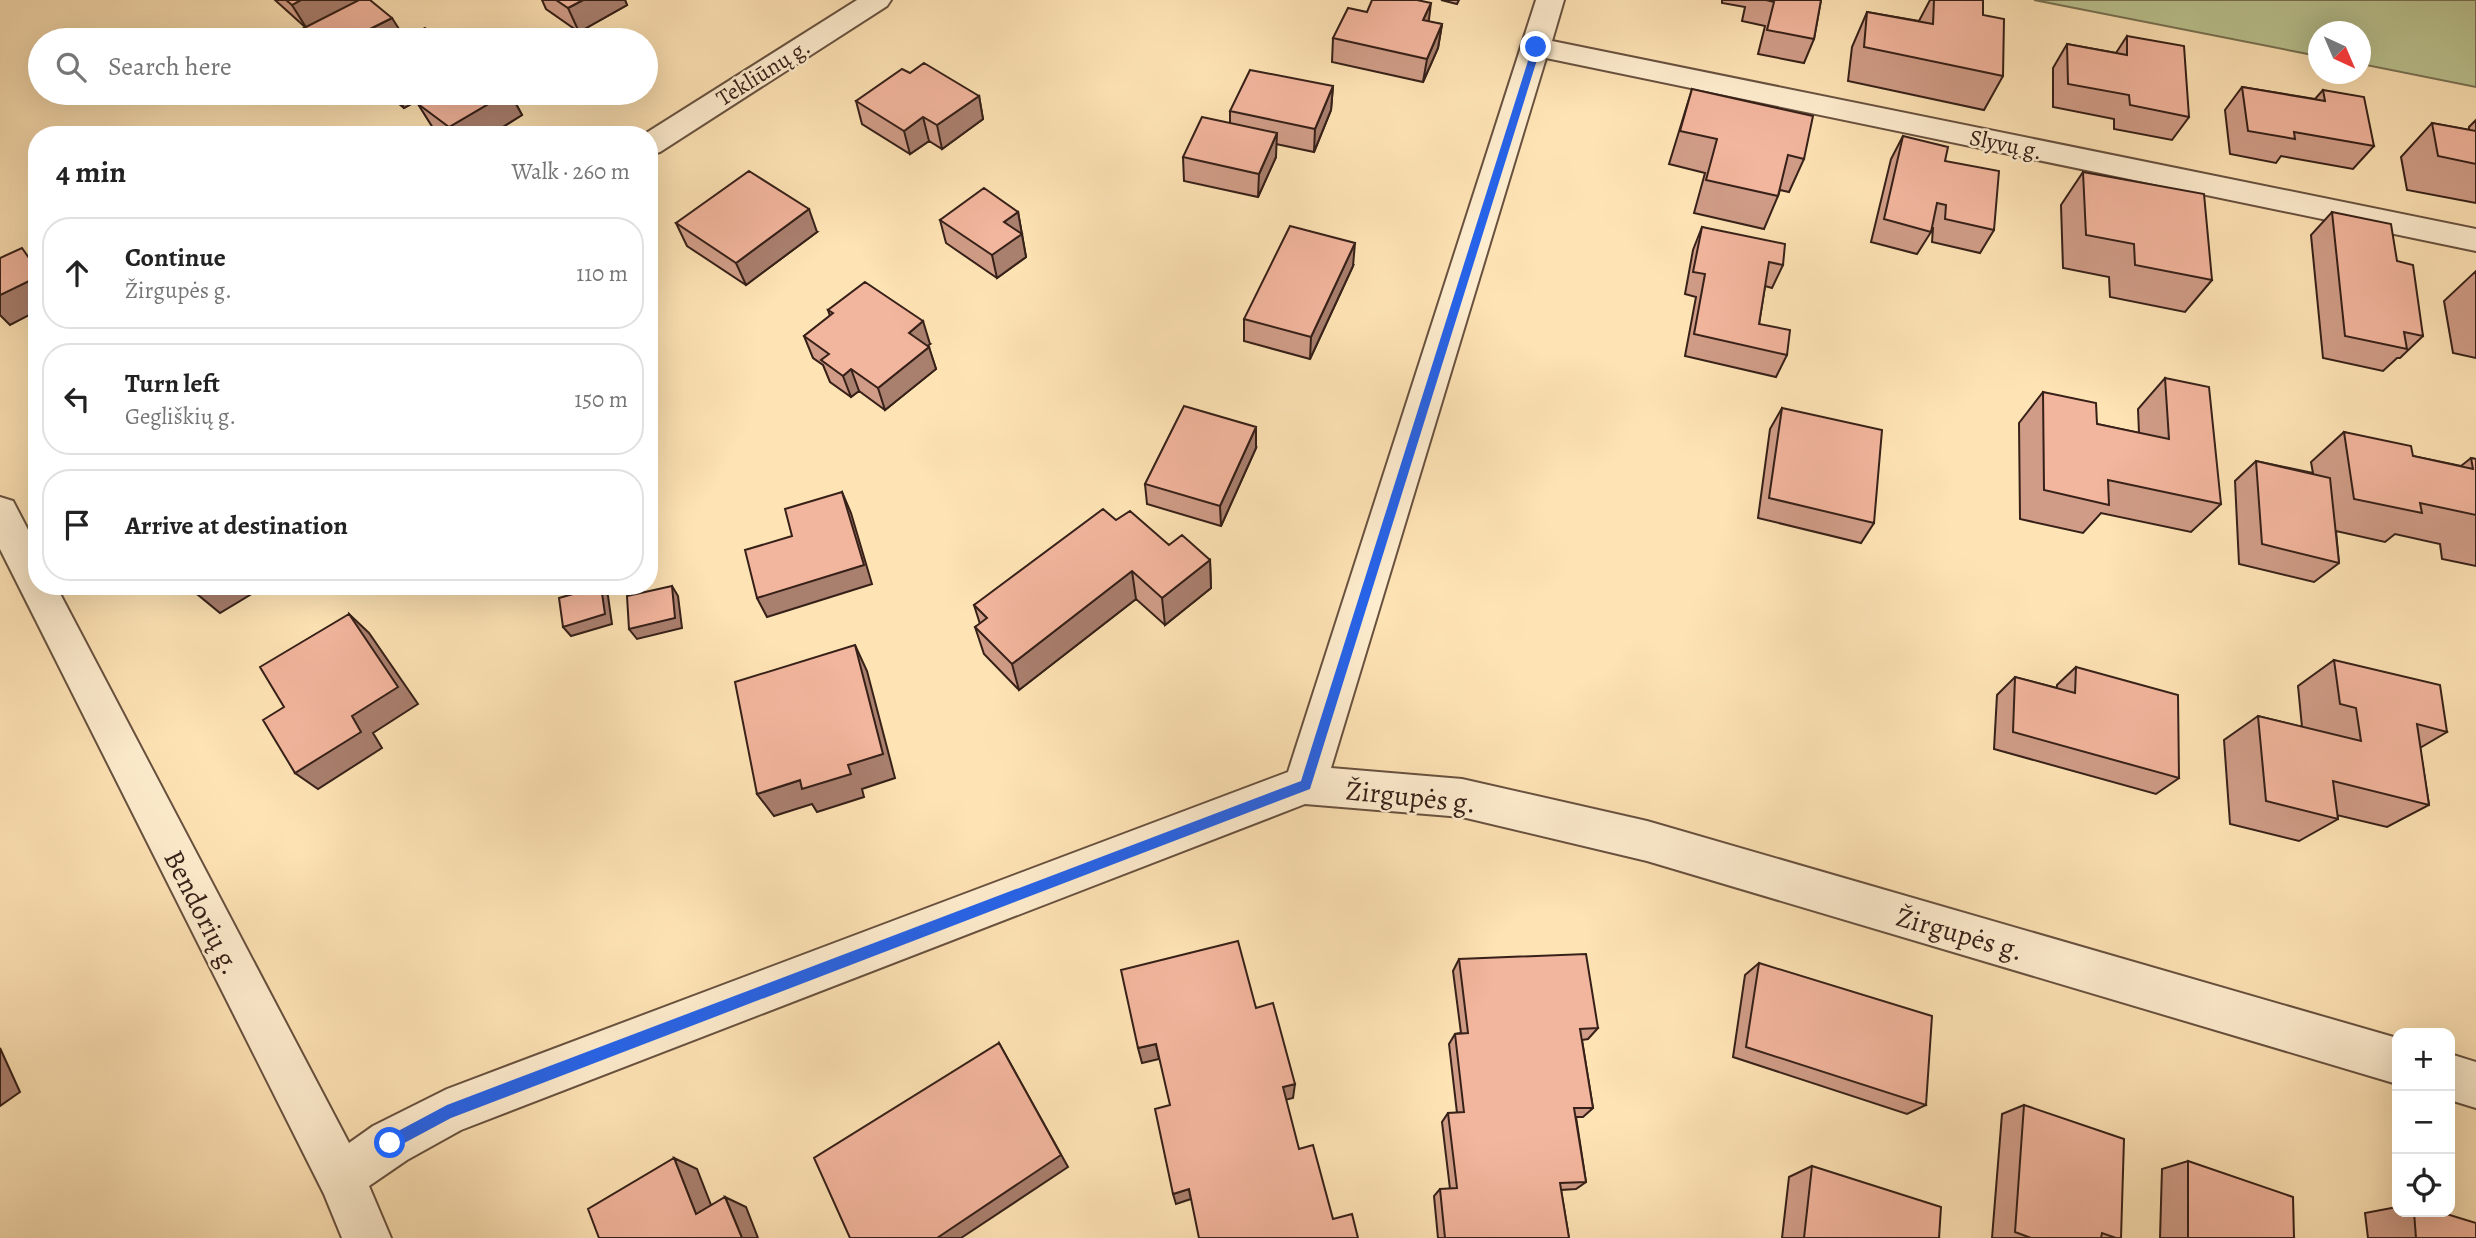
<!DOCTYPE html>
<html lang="en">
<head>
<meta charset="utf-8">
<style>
	body { margin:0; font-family:Alegreya,serif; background:#f6f6f6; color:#222 }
	.controls { position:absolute; right:21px; bottom:21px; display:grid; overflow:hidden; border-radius:14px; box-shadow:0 7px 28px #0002 }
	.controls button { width:63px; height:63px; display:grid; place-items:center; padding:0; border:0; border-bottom:2px solid #e0e0e0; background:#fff; color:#222; font:35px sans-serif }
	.compass { position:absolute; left:2308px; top:21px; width:63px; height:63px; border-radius:50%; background:#fff; box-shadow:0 7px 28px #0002; rotate:136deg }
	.stop { position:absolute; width:21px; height:21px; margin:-16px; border:5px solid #2563eb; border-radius:50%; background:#fff }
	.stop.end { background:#2563eb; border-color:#fff; box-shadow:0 2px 7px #0008 }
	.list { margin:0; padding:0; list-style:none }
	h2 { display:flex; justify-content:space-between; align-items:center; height:91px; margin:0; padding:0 28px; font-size:30px }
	h2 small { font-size:23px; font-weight:400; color:#767676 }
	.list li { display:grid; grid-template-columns:46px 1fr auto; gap:21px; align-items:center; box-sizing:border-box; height:112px; margin:0 14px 14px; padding:0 14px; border:2px solid #e0e0e0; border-radius:28px }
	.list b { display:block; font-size:26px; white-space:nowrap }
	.list p { margin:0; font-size:23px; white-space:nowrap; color:#767676 }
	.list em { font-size:23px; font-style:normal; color:#767676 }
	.icon { flex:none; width:38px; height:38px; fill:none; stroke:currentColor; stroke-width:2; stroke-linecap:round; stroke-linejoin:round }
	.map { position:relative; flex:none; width:2476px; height:1238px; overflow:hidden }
	.search { position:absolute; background:#fff; box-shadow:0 7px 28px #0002; left:28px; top:28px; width:630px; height:77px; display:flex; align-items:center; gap:18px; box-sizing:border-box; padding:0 24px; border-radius:38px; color:#767676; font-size:26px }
	.panel { position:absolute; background:#fff; box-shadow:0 7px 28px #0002; left:28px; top:126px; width:630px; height:469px; border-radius:28px }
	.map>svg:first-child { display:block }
	.green { fill:#bbc491; stroke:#787254; stroke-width:2 }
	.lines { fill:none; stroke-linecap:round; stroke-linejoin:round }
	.minor-casing { stroke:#68513f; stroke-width:4 }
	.minor { fill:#feedcf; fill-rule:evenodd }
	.wall { fill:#d09c87; stroke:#362018; stroke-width:2 }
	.shaded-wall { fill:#a97f6e; stroke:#362018; stroke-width:2 }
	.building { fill:#f2b59d; stroke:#362018; stroke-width:2 }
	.route { fill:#2563eb }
	.labels { text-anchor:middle; stroke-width:5; stroke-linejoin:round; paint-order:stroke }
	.far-street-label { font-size:23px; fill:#362018; stroke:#feedcf }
	.street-label { font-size:28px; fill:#362018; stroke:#feedcf }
</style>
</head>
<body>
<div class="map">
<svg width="2476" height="1238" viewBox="0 0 2476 1238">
	<rect width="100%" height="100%" fill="#fee3b5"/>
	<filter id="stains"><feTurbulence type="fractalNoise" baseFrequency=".00286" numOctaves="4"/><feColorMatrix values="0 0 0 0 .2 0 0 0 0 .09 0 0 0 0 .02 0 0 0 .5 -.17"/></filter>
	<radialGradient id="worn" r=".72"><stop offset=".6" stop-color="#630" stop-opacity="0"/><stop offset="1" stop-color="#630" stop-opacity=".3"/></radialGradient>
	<path class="green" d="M2034,0H2476V87L2361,64L2360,32H2318V56Z"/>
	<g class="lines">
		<defs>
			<path id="minor" d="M857,0H891L887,6L660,152L649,155V135H643Z
				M1536,0H1564L1552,41L2476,229V251L1546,58L1331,768L1462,779L1647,821L2397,1038V1084L1647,861L1462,817L1305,804L461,1130L407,1160L369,1186L391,1238H342L324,1194L0,549V497L13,501L37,547V586H56L349,1143L373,1126L447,1089L1288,772Z
				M2450,1054L2476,1062V1108L2450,1100Z"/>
		</defs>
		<use href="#minor" class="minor-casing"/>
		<use href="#minor" class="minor"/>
	</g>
	<path class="wall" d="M275,0H370L405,39L440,40H312L304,28L305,27Z
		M542,0H625L627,5L579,32L546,9Z
		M1441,0H1459L1457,4Z
		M1722,0H1821L1814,39L1804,63L1758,54L1765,26L1742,21L1745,7L1722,3Z
		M1930,0H1983V15L2003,76L1984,110L1848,81L1852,47L1867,12L1919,21Z
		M1367,12L1442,24L1438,48L1423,82L1332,62L1333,38Z
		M2127,36L2189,117L2172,140L2114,129V119L2053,107V68L2067,44L2116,53Z
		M1333,86L1331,110L1314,152L1276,144V157L1258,197L1184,181L1183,157L1230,123V111Z
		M2242,87L2315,99L2323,90L2374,146L2353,169L2281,156L2276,163L2230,154L2225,110Z
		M1692,89L1804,159L1789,192L1780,190L1778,196L1764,229L1694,213L1705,173L1669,164Z
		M386,93H431L404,108Z
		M438,93H510L522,115L490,135H442L433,128L418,104Z
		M979,96L983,119L942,149L929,141L910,154L862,124L856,101Z
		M2476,120V203L2407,190L2401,157L2432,123L2469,130V127Z
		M1903,136L1945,161L1994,230L1980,253L1932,242L1933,228H1931V232L1917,254L1871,242L1891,159Z
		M2083,172L2212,280L2185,312L2110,297L2109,277L2063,268L2061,205Z
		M1018,212L1026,257L997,278L946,243L940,220Z
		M2332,212L2397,261L2423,336L2400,358H2397L2383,371L2323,358L2311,235Z
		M676,223L817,232L746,285L687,246Z
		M1702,227L1783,265L1772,288L1765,286L1759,324L1787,355L1776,377L1685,356L1696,297L1685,294L1693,250Z
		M1353,266L1310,359L1244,341V319Z
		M2476,271V358L2453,353L2444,301Z
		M828,310L930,344L928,345L936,369L885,410L859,391L851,397L830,382L823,365L813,358L804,336L830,316Z
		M2165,378L2221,504L2191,532L2101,513L2083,533L2020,519L2019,423L2043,392L2097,424L2139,433L2138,409Z
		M1782,408L1874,523L1861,543L1758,518L1770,429Z
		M2344,432L2413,456L2461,466L2471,458L2476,459V566L2442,559L2440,544L2395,534L2385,542L2336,531L2339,563L2314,582L2239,564L2235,481L2256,461L2313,473L2311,462Z
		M1256,448L1221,526L1147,504L1145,484Z
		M1116,520L1169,545L1210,560L1211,588L1165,625L1136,599L1019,690L984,654L975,627L980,624L974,605Z
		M2334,660L2447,732L2420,748L2429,805L2387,827L2337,815L2338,819L2299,841L2230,824L2224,740L2258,716L2302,727L2298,686Z
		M2076,667L2179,778L2156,794L1994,749L1997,695L2015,677L2057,688V685Z
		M1459,959L1598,1028L1588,1039L1582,1040L1593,1108L1583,1117H1576L1586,1182L1576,1189L1561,1190L1569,1238H1438L1434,1196L1440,1189H1450L1442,1122L1448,1113H1457L1449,1044L1455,1034L1461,1033L1453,971Z
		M1759,963L1926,1105L1907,1114L1733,1057L1745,975Z
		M2024,1105L2121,1238H1992L2002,1114Z
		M2188,1161L2294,1238H2160L2162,1169Z
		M1812,1166L1939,1238H1782L1789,1177Z
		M2397,1207V1212H2440L2476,1238H2368L2365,1213Z"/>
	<path class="shaded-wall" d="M301,0H365L307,29L292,5Z
		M583,0H625L627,5L579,32L568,8Z
		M1431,3L1428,27L1423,20Z
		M392,18L406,40H348Z
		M1442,24L1438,48L1423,82L1427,59Z
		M1333,86L1331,110L1314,152L1315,129Z
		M395,93H431L404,108Z
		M507,93H510L522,115L490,135H454L449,127Z
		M979,96L983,119L942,149L937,125Z
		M923,117L929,141L910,154L904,131Z
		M1277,133L1276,157L1258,197L1259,174Z
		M809,209L817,232L746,285L736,263Z
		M1018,212L1026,257L997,278L992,255L1004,222Z
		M1355,243L1353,266L1310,359L1311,337Z
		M31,280L37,285V311L10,325L0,315V295Z
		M923,321L930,344L916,355L909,333Z
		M929,347L936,369L885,410L878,388Z
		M851,369L859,391L851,397L843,376Z
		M1256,427V448L1221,526L1220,506Z
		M842,492L851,513L872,584L767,617L757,598Z
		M1210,560L1211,588L1165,625L1162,598Z
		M1132,571L1136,599L1019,690L1012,664Z
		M210,586H265L220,613L197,594Z
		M601,586L608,596L612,624L571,636L563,627Z
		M672,586L678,596L682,628L637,639L629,629Z
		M349,614L369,633L418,704L373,733L382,748L318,789L295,773L352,716Z
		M855,645L867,671L895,778L862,789L864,797L817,812L812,804L774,816L757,794L848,765Z
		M999,1043L1068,1167L961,1238H937Z
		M1156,1044L1159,1059L1142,1063L1138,1048Z
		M0,1048L20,1092L0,1106Z
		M1295,1084L1293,1098L1281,1101L1283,1087Z
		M674,1158L697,1169L718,1223L696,1214Z
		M1189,1189L1191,1199L1176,1204L1173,1194Z
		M725,1197L746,1207L758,1238H742Z"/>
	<path class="building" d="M286,0H301L292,5Z
		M359,0H370L392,18L348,40H318L304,28Z
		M556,0H583L568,8Z
		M1372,0H1417L1431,3L1423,20L1442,24L1427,59L1333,38L1348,8L1367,12Z
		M1766,0H1821L1814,39L1767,30L1774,2Z
		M1934,0H1983V15L2004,19L2003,76L1864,47L1867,12L1933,24Z
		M425,28L440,40H402Z
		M2127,36L2184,46L2189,117L2130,105L2129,95L2068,84L2067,44L2127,55Z
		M924,63L979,96L937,125L923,117L904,131L856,101L902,69L910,73Z
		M1250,70L1333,86L1315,129L1230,111Z
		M2242,87L2325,101L2323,90L2364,97L2374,146L2294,132L2295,139L2248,131Z
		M1692,89L1813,116L1804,159L1788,155L1778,196L1706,180L1717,139L1680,131Z
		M438,93H507L449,127L418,104Z
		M1202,117L1277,133L1259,174L1183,157Z
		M2432,123L2476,131V164L2438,156Z
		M1903,136L1948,147L1945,161L1999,171L1994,230L1945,219L1946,205L1937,203L1931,232L1884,219Z
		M749,171L809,209L736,263L676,223Z
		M2083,172L2204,194L2212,280L2135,265L2134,244L2086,235Z
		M984,188L1018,212L1004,222L1022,234L992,255L940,220Z
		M2332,212L2391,224L2397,261L2413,265L2423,336L2404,332L2407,349L2345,336Z
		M1290,226L1355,243L1311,337L1244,319Z
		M1702,227L1785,244L1783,265L1769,262L1759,324L1790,330L1787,355L1694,334L1705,274L1693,272Z
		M22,248L29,258L37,254V288L31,280L0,295V258Z
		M865,282L923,321L909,333L929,347L878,388L851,369L843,376L821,360L829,354L804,336L833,313L828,310Z
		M2165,378L2209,387L2221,504L2108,480L2109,505L2044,490L2043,392L2096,403L2097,424L2169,439Z
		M1184,406L1256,427L1220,506L1145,484Z
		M1782,408L1882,430L1874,523L1769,498Z
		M2344,432L2411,446L2413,456L2473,469L2471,458L2476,459V515L2420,503L2422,513L2354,499Z
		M2256,461L2330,478L2339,563L2262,544Z
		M842,492L864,565L757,598L745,550L792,536L785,509Z
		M1103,509L1116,520L1130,511L1169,545L1182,535L1210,560L1162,598L1132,571L1012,664L975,627L987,618L974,605Z
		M191,586H210L197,594Z
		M601,586L605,614L563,627L559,598Z
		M672,586L675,618L629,629L627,596Z
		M349,614L398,687L352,716L361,732L295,773L263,720L284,707L260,667Z
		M855,645L883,754L848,765L851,774L802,789L800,780L757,794L735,682Z
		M2334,660L2440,685L2447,732L2417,724L2429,805L2333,781L2338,819L2266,801L2258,716L2361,741L2356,708L2340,704Z
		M2076,667L2178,695L2179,778L2013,732L2015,677L2075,693Z
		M1238,941L1256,1008L1273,1003L1295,1084L1283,1087L1299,1149L1313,1145L1333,1219L1352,1214L1358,1238H1199L1189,1189L1173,1194L1155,1109L1170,1105L1156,1044L1138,1048L1121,970Z
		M1586,954L1598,1028L1580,1029L1593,1108H1574L1586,1182L1560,1183L1569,1238H1445L1440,1189L1457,1188L1448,1113L1464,1112L1455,1034L1468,1033L1459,959Z
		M1759,963L1932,1016L1926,1105L1746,1047Z
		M999,1043L1061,1155L937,1238H850L814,1158Z
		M2024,1105L2124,1139L2121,1238H2116L2102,1233L2101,1238H2031L2015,1232Z
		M674,1158L696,1214L725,1197L742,1238H599L588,1209Z
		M2188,1161L2293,1197L2294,1238H2188Z
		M1812,1166L1941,1207L1939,1238H1804Z
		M2414,1212H2440L2476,1223V1238H2416Z"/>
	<path class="route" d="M1533,45L1541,47L1310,789L451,1118L395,1148H385V1138L447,1105L1301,781Z"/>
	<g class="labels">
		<g class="far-street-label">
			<text transform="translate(763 72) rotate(-32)" y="8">Tekliūnų g.</text>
			<text transform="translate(2006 144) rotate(12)" y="8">Slyvų g.</text>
		</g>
		<g class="street-label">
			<text transform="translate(1411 796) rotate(6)" y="10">Žirgupės g.</text>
			<text transform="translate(203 912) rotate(63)" y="10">Bendorių g.</text>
			<text transform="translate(1960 933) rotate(16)" y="10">Žirgupės g.</text>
		</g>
	</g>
	<rect width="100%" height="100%" filter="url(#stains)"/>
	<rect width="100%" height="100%" fill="url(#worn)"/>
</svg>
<div class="controls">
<button>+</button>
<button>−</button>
<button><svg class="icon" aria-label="locate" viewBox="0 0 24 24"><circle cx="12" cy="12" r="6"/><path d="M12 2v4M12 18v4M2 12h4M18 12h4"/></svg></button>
</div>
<svg class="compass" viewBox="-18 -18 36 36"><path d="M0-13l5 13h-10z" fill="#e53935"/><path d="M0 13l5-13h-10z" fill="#767676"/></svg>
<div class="stop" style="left:390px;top:1143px"></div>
<div class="stop end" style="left:1536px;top:47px"></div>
<div class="search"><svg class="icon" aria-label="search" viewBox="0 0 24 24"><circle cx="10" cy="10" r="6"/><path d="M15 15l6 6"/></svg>Search here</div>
<section class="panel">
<h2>4 min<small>Walk · 260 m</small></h2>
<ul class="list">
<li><svg class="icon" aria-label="ahead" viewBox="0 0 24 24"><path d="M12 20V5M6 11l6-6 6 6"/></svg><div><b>Continue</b><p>Žirgupės g.</p></div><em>110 m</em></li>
<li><svg class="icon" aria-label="left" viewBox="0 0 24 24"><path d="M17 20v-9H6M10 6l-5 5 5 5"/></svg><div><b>Turn left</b><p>Gegliškių g.</p></div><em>150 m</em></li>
<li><svg class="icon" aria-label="arrive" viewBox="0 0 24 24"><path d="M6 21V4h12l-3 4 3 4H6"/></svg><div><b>Arrive at destination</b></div></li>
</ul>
</section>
</div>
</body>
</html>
